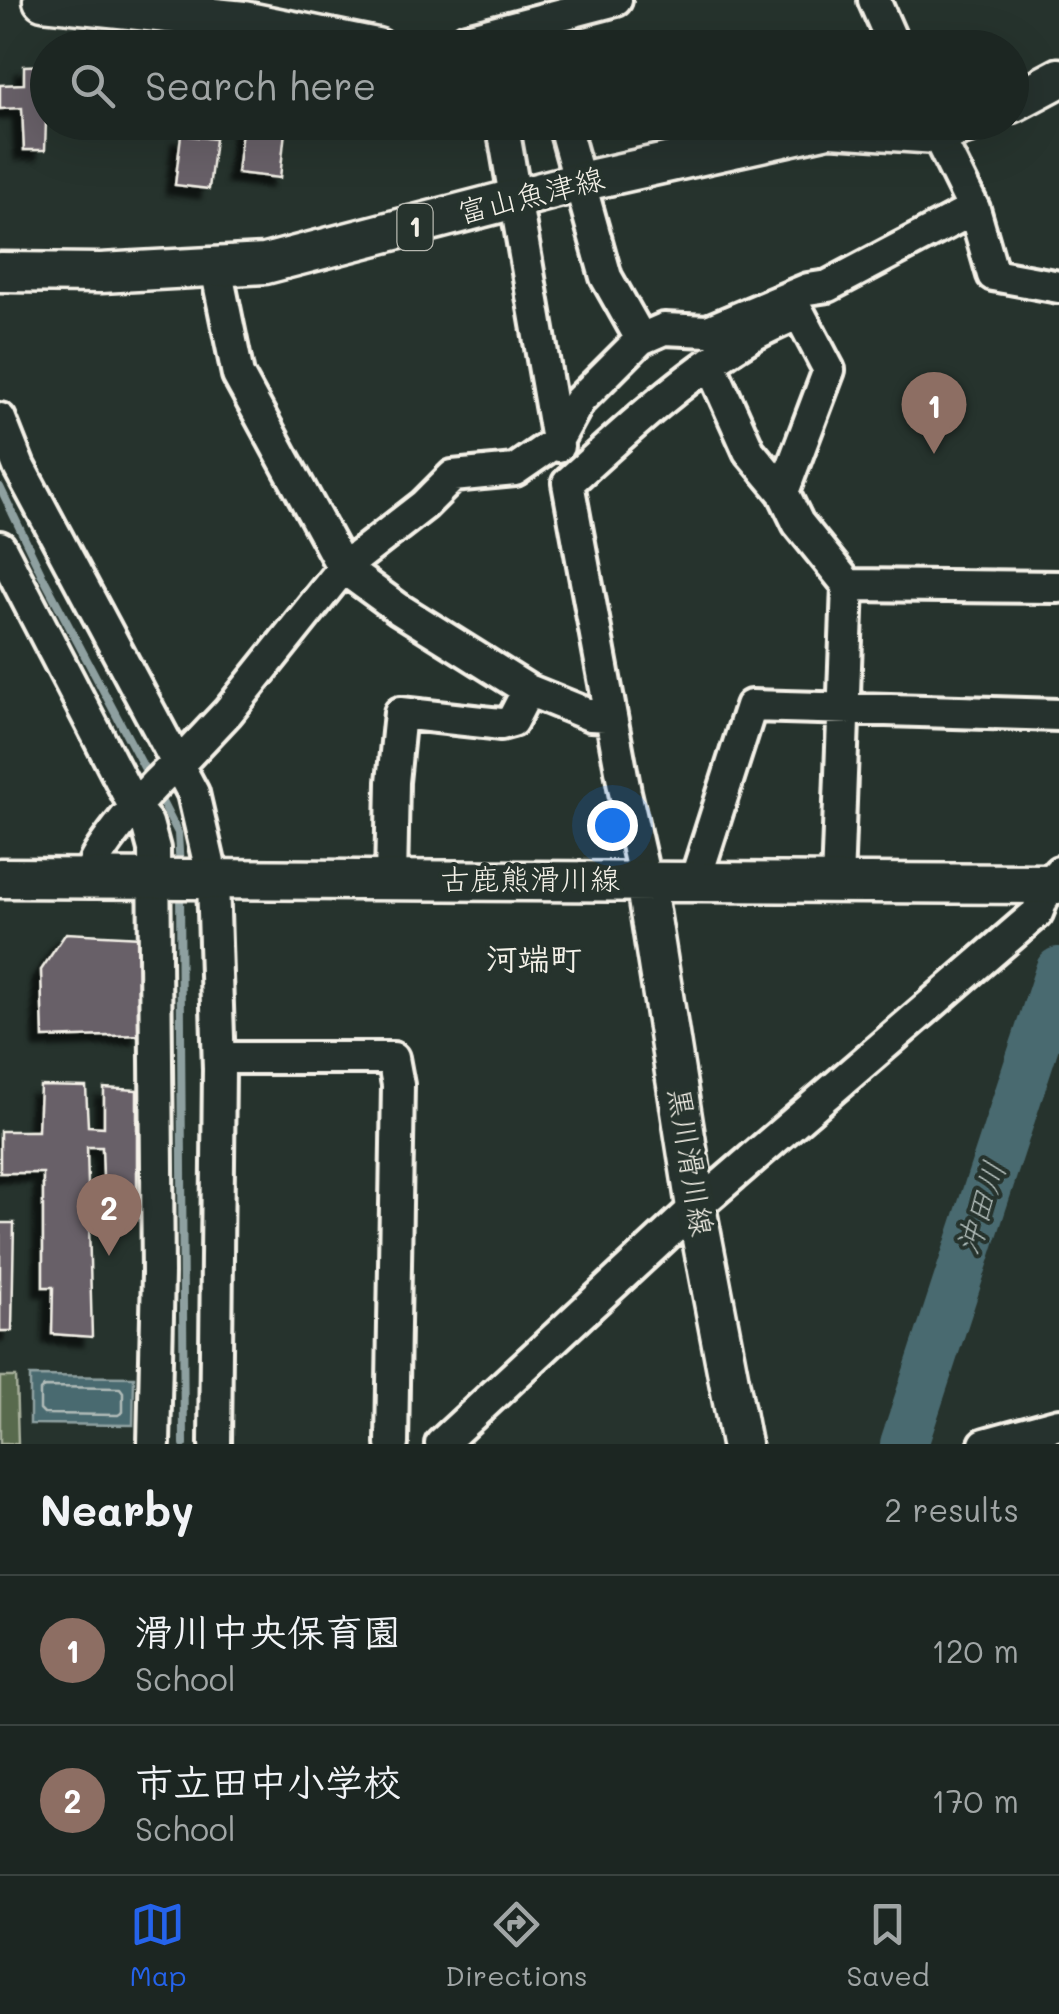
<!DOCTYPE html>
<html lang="en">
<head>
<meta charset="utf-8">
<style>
	body { margin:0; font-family:Mali,"Klee One",sans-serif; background:#29322f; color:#f1f3f6 }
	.you { position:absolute; left:612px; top:825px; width:35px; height:35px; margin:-25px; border:8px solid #fff; border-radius:50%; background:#1a73e8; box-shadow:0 0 0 15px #1a73e833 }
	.badge { display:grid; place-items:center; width:65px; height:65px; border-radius:50%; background:#2563eb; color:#fff; font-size:32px; font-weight:700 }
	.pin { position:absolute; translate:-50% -82px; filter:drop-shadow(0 2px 5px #0008) }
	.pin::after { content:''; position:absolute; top:52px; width:35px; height:30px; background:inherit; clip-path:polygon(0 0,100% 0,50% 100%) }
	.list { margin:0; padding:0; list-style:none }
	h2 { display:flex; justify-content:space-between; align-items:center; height:130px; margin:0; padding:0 40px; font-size:42px }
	h2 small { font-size:32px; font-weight:400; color:#a0a5a5 }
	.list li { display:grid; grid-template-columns:65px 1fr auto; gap:30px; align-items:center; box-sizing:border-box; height:150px; padding:0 40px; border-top:2px solid #3a4340 }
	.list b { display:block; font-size:38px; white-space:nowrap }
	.list p { margin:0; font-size:32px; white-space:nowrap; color:#a0a5a5 }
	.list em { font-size:32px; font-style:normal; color:#a0a5a5 }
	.icon { flex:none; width:55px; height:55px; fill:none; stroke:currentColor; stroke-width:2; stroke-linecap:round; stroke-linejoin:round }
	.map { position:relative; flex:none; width:1059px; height:1444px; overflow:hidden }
	.search { position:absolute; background:#1c2622; box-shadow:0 10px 40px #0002; left:30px; right:30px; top:30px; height:110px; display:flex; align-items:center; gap:25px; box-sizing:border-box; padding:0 35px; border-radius:55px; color:#a0a5a5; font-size:38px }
	.sheet { height:430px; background:#1c2622 }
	nav { display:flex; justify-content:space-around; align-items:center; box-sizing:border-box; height:140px; border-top:2px solid #3a4340; background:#1c2622; font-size:28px; color:#a0a5a5 }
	nav a { display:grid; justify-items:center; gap:5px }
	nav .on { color:#2563eb }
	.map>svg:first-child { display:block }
	.green { fill:#596b4e; stroke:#a6ae9b; stroke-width:2.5 }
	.water { fill:#4a6a70; stroke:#8ea0a0; stroke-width:2.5 }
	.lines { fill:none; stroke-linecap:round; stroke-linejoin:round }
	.shore { stroke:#b0bbb8; stroke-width:2.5 }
	.stream { stroke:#8ea0a0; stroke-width:8 }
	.river { stroke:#4a6a70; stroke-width:48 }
	.building { fill:#686068; stroke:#f4f1e8; stroke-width:2.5; filter:url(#shadow) }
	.minor-casing { stroke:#f4f1e8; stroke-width:38 }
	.major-casing { stroke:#f4f1e8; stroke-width:45 }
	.minor { stroke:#26332d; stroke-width:30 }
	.major { stroke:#26332d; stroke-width:38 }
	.labels { text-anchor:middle; stroke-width:8; stroke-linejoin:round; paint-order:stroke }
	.shield { fill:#26332d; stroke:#b6b8b0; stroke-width:2.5 }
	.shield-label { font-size:28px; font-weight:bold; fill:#f4f1e8 }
	.street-label { font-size:30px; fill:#f4f1e8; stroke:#26332d }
	.neighbourhood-label { font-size:32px; font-weight:bold; fill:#f4f1e8; stroke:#26332d }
	.water-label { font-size:32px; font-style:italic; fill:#b0bbb8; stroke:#26332d }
</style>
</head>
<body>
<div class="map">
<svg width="1059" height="1444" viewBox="0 0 1059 1444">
	<defs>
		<filter id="shadow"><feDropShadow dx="-9" dy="9" stdDeviation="2.5" flood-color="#0009"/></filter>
	</defs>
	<rect width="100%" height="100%" fill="#26332d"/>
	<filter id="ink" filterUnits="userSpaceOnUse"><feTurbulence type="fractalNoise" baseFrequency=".01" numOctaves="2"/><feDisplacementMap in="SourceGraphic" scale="20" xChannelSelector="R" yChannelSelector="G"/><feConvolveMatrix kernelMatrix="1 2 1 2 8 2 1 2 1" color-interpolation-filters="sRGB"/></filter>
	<g filter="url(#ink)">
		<path class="green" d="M0,1377H16L18,1444H0Z"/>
		<path class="water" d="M30,1376L134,1377L133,1425L30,1424Z"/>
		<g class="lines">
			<path class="shore" d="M44,1387L120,1388L123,1392V1412L118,1415L44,1414L40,1410V1391Z"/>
			<path class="stream" d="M0,487L42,575L149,777
				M158,794L178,833L180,870
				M180,889L184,1444"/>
			<path class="river" d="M904,1444L1059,971"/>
		</g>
		<path class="building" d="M48,65L45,150H24L22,108L0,109V85L24,84V66Z
			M243,122H286L280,178L237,173Z
			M181,135L215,139L209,189L175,185Z
			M66,933L141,937V1035L43,1038L41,970Z
			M40,1086L86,1087L88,1126L104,1127V1088L137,1090V1204H104L102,1147H87L92,1337L52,1334L53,1287H43V1173H0V1131H38Z
			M0,1223H14L12,1331H0Z"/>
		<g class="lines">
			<defs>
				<path id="minor" d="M874,0L895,48
					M197,48L201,16
					M462,48L467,39L616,0
					M509,122L505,139L558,446
					M563,122L606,277L641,339
					M931,122L974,209L993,275L1059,287
					M216,268L238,375L343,568L399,609L528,690L590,715L611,716
					M710,364L749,451L783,492L798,523L848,585L837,883
					M0,419L19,467L193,793L213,880L219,1069L215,1444
					M783,492L829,370L799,313
					M0,547L135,808L147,823L154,849L158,1273L154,1444
					M848,585L1059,587
					M90,879C91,874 92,868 94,863C103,843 160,772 179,764L228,712L343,568L424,505L453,476L515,470L557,441L579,401L641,339L664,329L708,331L808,289L828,286L974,209
					M391,880L393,782L400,713L501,724L512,721L528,690
					M645,880L625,792L568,483C623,433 680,380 743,341C760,330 780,322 799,313
					M695,881L751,706L1059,715
					M219,1058H393L398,1085L392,1444
					M441,1444L696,1207L1037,913L1049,883L1059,872
					M985,1444L1059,1424"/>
				<path id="major" d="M43,0L244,21L377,48
					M1012,103L1059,78
					M802,125L937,134L973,122
					M0,272L101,273L265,264L580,182L824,128
					M0,878L1059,884
					M645,880L696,1207L741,1444"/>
			</defs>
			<use href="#minor" class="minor-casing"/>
			<use href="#major" class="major-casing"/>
			<use href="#minor" class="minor"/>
			<use href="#major" class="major"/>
		</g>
	</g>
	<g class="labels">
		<rect class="shield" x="397.5" y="204" width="35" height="46" rx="8"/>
		<g class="shield-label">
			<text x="415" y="237">1</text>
		</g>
		<g class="street-label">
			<text transform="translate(531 196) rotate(-14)" y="10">富山魚津線</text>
			<text x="530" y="890">古鹿熊滑川線</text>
			<text transform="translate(690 1162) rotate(81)" y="10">黒川滑川線</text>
		</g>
		<g class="neighbourhood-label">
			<text x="534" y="970">河端町</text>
		</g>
		<g class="water-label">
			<text transform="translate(981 1208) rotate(-72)" y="11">沖田川</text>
		</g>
	</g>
</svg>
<div class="you"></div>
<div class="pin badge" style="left:934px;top:454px;background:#8d6e63">1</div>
<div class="pin badge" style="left:109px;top:1256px;background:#8d6e63">2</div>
<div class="search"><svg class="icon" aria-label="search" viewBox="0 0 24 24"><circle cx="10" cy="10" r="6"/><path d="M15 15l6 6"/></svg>Search here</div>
</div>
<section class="sheet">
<h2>Nearby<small>2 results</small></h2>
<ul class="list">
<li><span class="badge" style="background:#8d6e63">1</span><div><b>滑川中央保育園</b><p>School</p></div><em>120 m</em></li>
<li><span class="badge" style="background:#8d6e63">2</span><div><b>市立田中小学校</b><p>School</p></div><em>170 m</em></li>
</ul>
</section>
<nav>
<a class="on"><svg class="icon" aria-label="map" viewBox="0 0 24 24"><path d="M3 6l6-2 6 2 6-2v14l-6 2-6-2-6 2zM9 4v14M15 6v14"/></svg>Map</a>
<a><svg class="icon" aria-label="directions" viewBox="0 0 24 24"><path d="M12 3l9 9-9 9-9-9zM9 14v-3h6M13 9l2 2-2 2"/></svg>Directions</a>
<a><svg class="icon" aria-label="saved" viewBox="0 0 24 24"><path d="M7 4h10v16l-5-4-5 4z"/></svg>Saved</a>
</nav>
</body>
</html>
